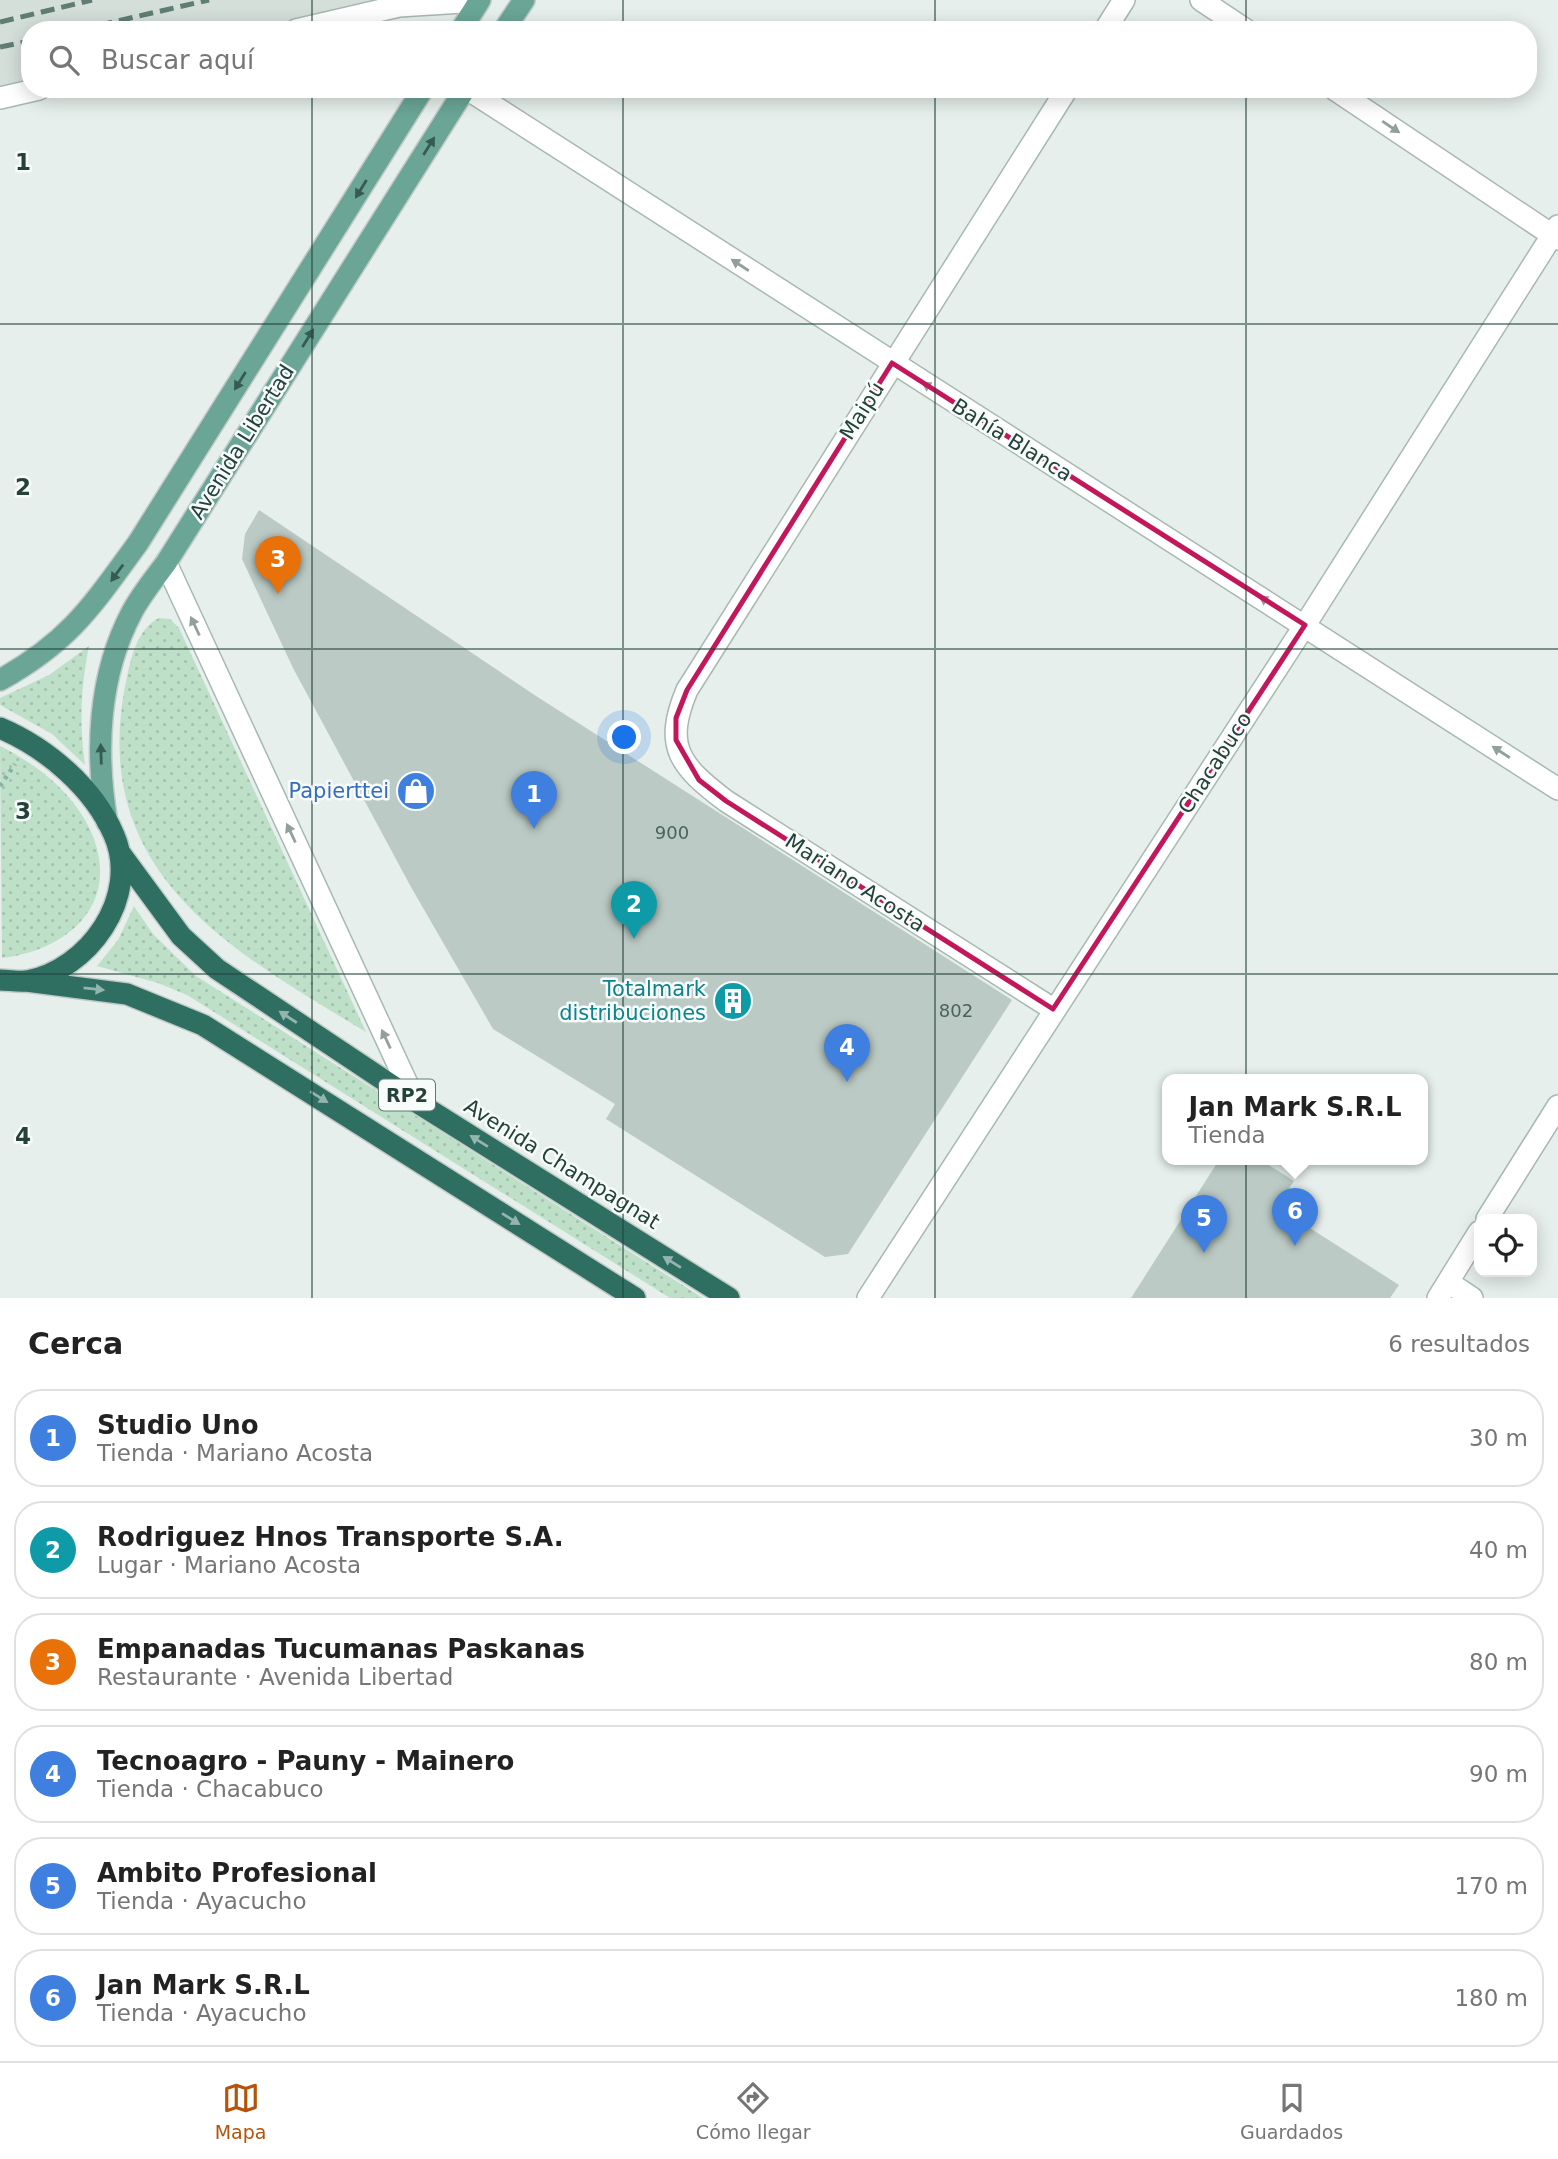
<!DOCTYPE html>
<html lang="es">
<head>
<meta charset="utf-8">
<style>
	body { margin:0; font-family:"DejaVu Sans",sans-serif; background:#f6f6f6; color:#222 }
	.controls { position:absolute; right:21px; bottom:21px; display:grid; overflow:hidden; border-radius:14px; box-shadow:0 4px 18px #0003 }
	.controls button { width:63px; height:63px; display:grid; place-items:center; padding:0; border:0; border-bottom:2px solid #e0e0e0; background:#fff; color:#222; font:35px sans-serif }
	.you { position:absolute; left:625px; top:738px; width:24px; height:24px; margin:-18px; border:5px solid #fff; border-radius:50%; background:#1a73e8; box-shadow:0 0 0 10px #1a73e833 }
	.badge { display:grid; place-items:center; width:46px; height:46px; border-radius:50%; background:#b45309; color:#fff; font-size:23px; font-weight:700 }
	.pin { position:absolute; translate:-50% -58px; filter:drop-shadow(0 2px 4px #0008) }
	.pin::after { content:''; position:absolute; top:37px; width:24px; height:21px; background:inherit; clip-path:polygon(0 0,100% 0,50% 100%) }
	.popup { position:absolute; left:1162px; top:1074px; width:266px; height:91px; box-sizing:border-box; display:grid; place-content:center; border-radius:14px; background:#fff; filter:drop-shadow(0 2px 5px #0005); font-size:23px; white-space:nowrap; color:#767676 }
	.popup b { font-size:26px; color:#222 }
	.popup::after { content:''; position:absolute; left:50%; top:100%; margin-left:-14px; border:14px solid transparent; border-top-color:#fff }
	.list { margin:0; padding:0; list-style:none }
	h2 { display:flex; justify-content:space-between; align-items:center; height:91px; margin:0; padding:0 28px; font-size:30px }
	h2 small { font-size:23px; font-weight:400; color:#767676 }
	.list li { display:grid; grid-template-columns:46px 1fr auto; gap:21px; align-items:center; box-sizing:border-box; height:98px; margin:0 14px 14px; padding:0 14px; border:2px solid #e0e0e0; border-radius:28px }
	.list b { display:block; font-size:26px; white-space:nowrap }
	.list p { margin:0; font-size:23px; white-space:nowrap; color:#767676 }
	.list em { font-size:23px; font-style:normal; color:#767676 }
	.icon { flex:none; width:38px; height:38px; fill:none; stroke:currentColor; stroke-width:2; stroke-linecap:round; stroke-linejoin:round }
	.map { position:relative; flex:none; width:1558px; height:1298px; overflow:hidden }
	.search { position:absolute; background:#fff; box-shadow:0 4px 18px #0003; left:21px; right:21px; top:21px; height:77px; display:flex; align-items:center; gap:18px; box-sizing:border-box; padding:0 24px; border-radius:28px; color:#767676; font-size:26px }
	.sheet { height:763px; background:#fff }
	nav { display:flex; justify-content:space-around; align-items:center; box-sizing:border-box; height:98px; border-top:2px solid #e0e0e0; background:#fff; font-size:19px; color:#767676 }
	nav a { display:grid; justify-items:center; gap:4px }
	nav .on { color:#b45309 }
	.map>svg:first-child { display:block }
	.built { fill:#d4dfda }
	.grass { fill:url(#grass-dots) }
	.building { fill:#bbcac4 }
	.lines { fill:none; stroke-linecap:round; stroke-linejoin:round }
	.minor-casing { stroke:#a8b8b2; stroke-width:24 }
	.major-casing { stroke:#c2cac8; stroke-width:24 }
	.highway-casing { stroke:#c2cac8; stroke-width:24 }
	.path { stroke:#86b3a5; stroke-width:4.5; stroke-dasharray:3.5 5; stroke-linecap:butt }
	.minor { stroke:#fff; stroke-width:21 }
	.major { stroke:#6aa596; stroke-width:21 }
	.highway { stroke:#2f6f62; stroke-width:21 }
	.rail { stroke:#5f7d75; stroke-width:5; stroke-dasharray:14 7; stroke-linecap:butt }
	.oneway { fill:#92a09c }
	.oneway2 { fill:#365b51 }
	.oneway3 { fill:#93b5ae }
	.marked { fill:none; stroke:#c2185b; stroke-width:5; stroke-linejoin:round }
	.grid { fill:none; stroke:#24423a; stroke-width:2; stroke-opacity:0.55 }
	.labels { text-anchor:middle; stroke-width:5; stroke-linejoin:round; paint-order:stroke }
	.number-label { font-size:18px; fill:#4a645c }
	.shield { fill:#f7fbf9; stroke:#637a73; stroke-width:2 }
	.shield-label { font-size:19px; font-weight:bold; fill:#24423a }
	.street-label { font-size:21px; fill:#24423a; stroke:#f7fbf9 }
	.shop-label { font-size:21px; fill:#366cbe; stroke:#f7fbf9; text-anchor:end }
	.culture-label { font-size:21px; fill:#0d838f; stroke:#f7fbf9; text-anchor:end }
	.grid-label { font-size:23px; text-anchor:middle; font-weight:bold; fill:#24423a; stroke:#f7fbf9; stroke-width:5; stroke-linejoin:round; paint-order:stroke }
</style>
</head>
<body>
<div class="map">
<svg width="1558" height="1298" viewBox="0 0 1558 1298">
	<defs>
		<pattern id="grass-dots" width="8" height="8" patternUnits="userSpaceOnUse" patternTransform="scale(1.75)"><rect width="8" height="8" fill="#bfe0c8"/><path d="M2 2h.1M6 6h.1" fill="none" stroke="#a4c1ad" stroke-width="1.8" stroke-linecap="round"/></pattern>
	</defs>
	<rect width="100%" height="100%" fill="#e6efeb"/>
	<path class="built" d="M0,0H416L320,30H30V89H58L0,102Z"/>
	<path class="grass" d="M159,618L170,619L179,628L366,1032C234,952 92,876 124,692C129,668 134,630 159,618Z
		M89,646C81,686 79,724 85,765L52,734L0,705V698L49,675Z
		M0,746C37,764 76,795 92,834C121,904 68,950 2,958Z
		M134,906L153,934L196,976L703,1298H670L187,995L158,983L97,966L118,940Z"/>
	<path class="building" d="M259,510L536,696L1012,1000L848,1254L825,1257L606,1119L615,1104L493,1029L411,887L293,668L242,559L245,534Z
		M1219,1160H1261L1294,1181L1277,1207L1399,1285L1390,1298H1131Z"/>
	<g class="lines">
		<defs>
			<path id="minor" d="M1201,0L1246,30
				M296,30L399,6L479,1
				M1105,30L1124,0
				M467,89L1558,789
				M1334,89L1558,239
				M0,98L39,89
				M166,563L415,1101
				M1053,1009L726,801C680,766 663,747 687,690L1067,89
				M1487,1219L1558,1106
				M1448,1282L1472,1298
				M868,1298L1305,625L1558,226
				M1438,1298L1479,1232"/>
			<path id="major" d="M461,30L480,0
				M504,30L524,0
				M0,680C70,641 92,606 138,543L423,89
				M107,822C95,752 98,676 132,612C141,595 154,579 166,563L465,89"/>
			<path id="highway" d="M0,728C47,748 94,788 114,835C141,897 88,970 27,981C19,982 8,980 0,980
				M120,853L181,936L217,969L415,1101L729,1298
				M26,981L127,994L203,1025L635,1298"/>
		</defs>
		<use href="#minor" class="minor-casing"/>
		<use href="#major" class="major-casing"/>
		<use href="#highway" class="highway-casing"/>
		<path class="path" d="M0,786L15,764"/>
		<use href="#minor" class="minor"/>
		<use href="#major" class="major"/>
		<use href="#highway" class="highway"/>
		<path class="rail" d="M0,22L92,0
			M78,30L209,0
			M0,47L30,41"/>
	</g>
	<defs><path id="oneway-solid" d="M-6-.8H1V-3.2L6.5 0L1 3.2V.8H-6Z" transform="scale(1.75)"/></defs>
	<g class="oneway">
		<use href="#oneway-solid" transform="translate(1391 127) rotate(34)"/>
		<use href="#oneway-solid" transform="translate(740 265) rotate(-147)"/>
		<use href="#oneway-solid" transform="translate(931 388) rotate(-148)"/>
		<use href="#oneway-solid" transform="translate(1268 602) rotate(-148)"/>
		<use href="#oneway-solid" transform="translate(195 626) rotate(-115)"/>
		<use href="#oneway-solid" transform="translate(1501 752) rotate(-147)"/>
		<use href="#oneway-solid" transform="translate(291 833) rotate(-115)"/>
		<use href="#oneway-solid" transform="translate(386 1039) rotate(-115)"/>
	</g>
	<g class="oneway2">
		<use href="#oneway-solid" transform="translate(429 146) rotate(-58)"/>
		<use href="#oneway-solid" transform="translate(361 189) rotate(122)"/>
		<use href="#oneway-solid" transform="translate(308 338) rotate(-58)"/>
		<use href="#oneway-solid" transform="translate(240 381) rotate(122)"/>
		<use href="#oneway-solid" transform="translate(117 573) rotate(126)"/>
		<use href="#oneway-solid" transform="translate(101 754) rotate(-92)"/>
	</g>
	<g class="oneway3">
		<use href="#oneway-solid" transform="translate(94 989) rotate(6)"/>
		<use href="#oneway-solid" transform="translate(288 1017) rotate(-147)"/>
		<use href="#oneway-solid" transform="translate(319 1097) rotate(32)"/>
		<use href="#oneway-solid" transform="translate(479 1141) rotate(-148)"/>
		<use href="#oneway-solid" transform="translate(511 1219) rotate(32)"/>
		<use href="#oneway-solid" transform="translate(672 1262) rotate(-148)"/>
	</g>
	<path class="marked" d="M892,363L1305,625L1053,1009L726,801L699,780L676,740V718L687,690Z"/>
	<path class="grid" d="M312,0V30M623,0V30M935,0V30M1246,0V30M312,89V1298M623,89V1298M935,89V1298M1246,89V1298M0,324H1558M0,649H1558M0,974H1558"/>
	<defs>
		<symbol id="shop-disc" viewBox="-11 -11 22 22"><circle r="9.5" fill="#3f7fe0" stroke="#f7fbf9"/><path d="M-5-2.5h2.3a2.7 3.5 0 0 1 5.4 0H5L5.5 6h-11ZM-1.5-2.5h3a1.5 2.3 0 0 0-3 0Z" fill="#fff"/></symbol>
		<symbol id="building-disc" viewBox="-11 -11 22 22"><circle r="9.5" fill="#0f9aa8" stroke="#f7fbf9"/><path d="M-4-6H4V6H1V3H-1V6H-4ZM-2.5-4.3h1.7v1.8h-1.7ZM.8-4.3h1.7v1.8H.8ZM-2.5-1h1.7V.8h-1.7ZM.8-1h1.7V.8H.8Z" fill="#fff"/></symbol>
	</defs>
	<g fill-rule="evenodd">
		<use href="#shop-disc" x="394" y="769" width="44" height="44"/>
		<use href="#building-disc" x="711" y="979" width="44" height="44"/>
	</g>
	<g class="labels">
		<g class="number-label">
			<text x="672" y="839">900</text>
			<text x="956" y="1017">802</text>
		</g>
		<rect class="shield" x="379" y="1079.5" width="56" height="31" rx="5"/>
		<g class="shield-label">
			<text x="407" y="1102">RP2</text>
		</g>
		<g class="street-label">
			<text transform="translate(862 411) rotate(-58)" y="7">Maipú</text>
			<text transform="translate(1012 440) rotate(32)" y="7">Bahía Blanca</text>
			<text transform="translate(242 442) rotate(-58)" y="7">Avenida Libertad</text>
			<text transform="translate(1215 763) rotate(-57)" y="7">Chacabuco</text>
			<text transform="translate(855 883) rotate(33)" y="7">Mariano Acosta</text>
			<text transform="translate(562 1164) rotate(32)" y="7">Avenida Champagnat</text>
		</g>
		<g class="shop-label">
			<text x="389" y="798">Papierttei</text>
		</g>
		<g class="culture-label">
			<text x="706" y="996">Totalmark<tspan x="706" dy="24">distribuciones</tspan></text>
		</g>
	</g>
	<g class="grid-label">
		<text x="23" y="170">1</text>
		<text x="23" y="495">2</text>
		<text x="23" y="819">3</text>
		<text x="23" y="1144">4</text>
	</g>
</svg>
<div class="controls">
<button><svg class="icon" aria-label="locate" viewBox="0 0 24 24"><circle cx="12" cy="12" r="6"/><path d="M12 2v4M12 18v4M2 12h4M18 12h4"/></svg></button>
</div>
<div class="you"></div>
<div class="pin badge" style="left:534px;top:829px;background:#3f7fe0">1</div>
<div class="pin badge" style="left:634px;top:939px;background:#0f9aa8">2</div>
<div class="pin badge" style="left:278px;top:594px;background:#e8710a">3</div>
<div class="pin badge" style="left:847px;top:1082px;background:#3f7fe0">4</div>
<div class="pin badge" style="left:1204px;top:1253px;background:#3f7fe0">5</div>
<div class="pin badge" style="left:1295px;top:1246px;background:#3f7fe0">6</div>
<div class="popup"><b>Jan Mark S.R.L</b>Tienda</div>
<div class="search"><svg class="icon" aria-label="search" viewBox="0 0 24 24"><circle cx="10" cy="10" r="6"/><path d="M15 15l6 6"/></svg>Buscar aquí</div>
</div>
<section class="sheet">
<h2>Cerca<small>6 resultados</small></h2>
<ul class="list">
<li><span class="badge" style="background:#3f7fe0">1</span><div><b>Studio Uno</b><p>Tienda · Mariano Acosta</p></div><em>30 m</em></li>
<li><span class="badge" style="background:#0f9aa8">2</span><div><b>Rodriguez Hnos Transporte S.A.</b><p>Lugar · Mariano Acosta</p></div><em>40 m</em></li>
<li><span class="badge" style="background:#e8710a">3</span><div><b>Empanadas Tucumanas Paskanas</b><p>Restaurante · Avenida Libertad</p></div><em>80 m</em></li>
<li><span class="badge" style="background:#3f7fe0">4</span><div><b>Tecnoagro - Pauny - Mainero</b><p>Tienda · Chacabuco</p></div><em>90 m</em></li>
<li><span class="badge" style="background:#3f7fe0">5</span><div><b>Ambito Profesional</b><p>Tienda · Ayacucho</p></div><em>170 m</em></li>
<li><span class="badge" style="background:#3f7fe0">6</span><div><b>Jan Mark S.R.L</b><p>Tienda · Ayacucho</p></div><em>180 m</em></li>
</ul>
</section>
<nav>
<a class="on"><svg class="icon" aria-label="map" viewBox="0 0 24 24"><path d="M3 6l6-2 6 2 6-2v14l-6 2-6-2-6 2zM9 4v14M15 6v14"/></svg>Mapa</a>
<a><svg class="icon" aria-label="directions" viewBox="0 0 24 24"><path d="M12 3l9 9-9 9-9-9zM9 14v-3h6M13 9l2 2-2 2"/></svg>Cómo llegar</a>
<a><svg class="icon" aria-label="saved" viewBox="0 0 24 24"><path d="M7 4h10v16l-5-4-5 4z"/></svg>Guardados</a>
</nav>
</body>
</html>
